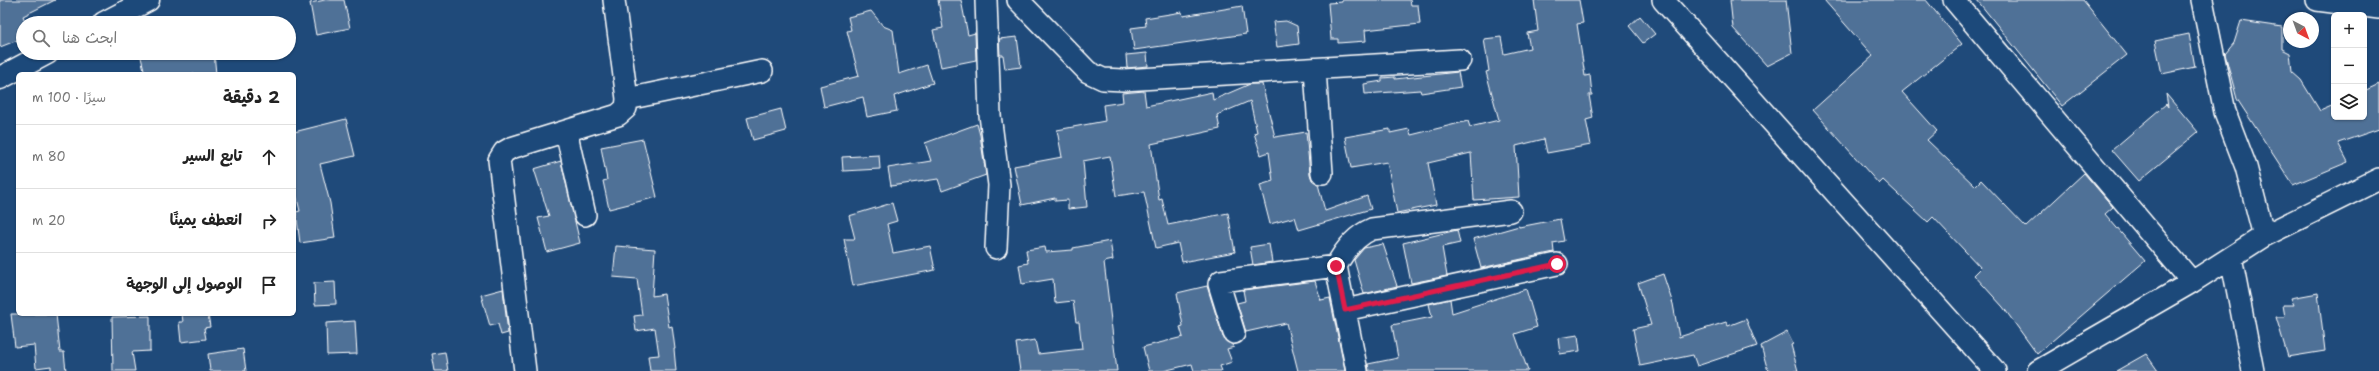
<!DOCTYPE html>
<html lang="ar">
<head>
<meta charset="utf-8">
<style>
	body { margin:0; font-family:"Shantell Sans","Playpen Sans Arabic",sans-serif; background:#f2f2f2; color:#222; direction:rtl }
	.controls { position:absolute; right:12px; top:12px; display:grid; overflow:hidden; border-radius:6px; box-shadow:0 1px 3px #0004 }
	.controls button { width:36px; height:36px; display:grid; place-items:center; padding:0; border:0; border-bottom:1px solid #e0e0e0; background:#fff; color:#222; font:20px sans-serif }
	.compass { position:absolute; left:2283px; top:12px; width:36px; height:36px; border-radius:50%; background:#fff; box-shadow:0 1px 3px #0004; rotate:139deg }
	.stop { position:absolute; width:12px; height:12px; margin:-9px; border:3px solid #e11d48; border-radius:50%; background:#fff }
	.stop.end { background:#e11d48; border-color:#fff; box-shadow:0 1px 4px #0008 }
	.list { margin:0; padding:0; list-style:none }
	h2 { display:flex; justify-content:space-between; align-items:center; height:52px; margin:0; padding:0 16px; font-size:17px }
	h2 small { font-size:13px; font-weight:400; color:#767676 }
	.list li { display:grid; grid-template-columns:26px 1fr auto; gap:12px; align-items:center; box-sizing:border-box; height:64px; padding:0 16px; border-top:1px solid #e0e0e0 }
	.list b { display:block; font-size:15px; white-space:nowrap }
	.list em { font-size:13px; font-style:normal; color:#767676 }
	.icon { flex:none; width:22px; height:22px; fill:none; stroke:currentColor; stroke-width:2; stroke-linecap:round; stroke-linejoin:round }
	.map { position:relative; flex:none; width:2379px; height:371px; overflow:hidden; direction:ltr }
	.search { position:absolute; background:#fff; box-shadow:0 1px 3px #0004; left:16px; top:16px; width:280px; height:44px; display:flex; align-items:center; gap:10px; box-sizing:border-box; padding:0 14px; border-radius:22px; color:#767676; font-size:15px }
	.panel { position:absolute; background:#fff; box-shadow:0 1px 3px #0004; left:16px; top:72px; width:280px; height:244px; border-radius:6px; direction:rtl }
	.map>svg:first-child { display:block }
	.building { fill:#507197; stroke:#fff }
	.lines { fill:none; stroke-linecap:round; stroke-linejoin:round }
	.street-casing { stroke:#fff; stroke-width:24 }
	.secondary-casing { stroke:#fff; stroke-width:25 }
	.street { stroke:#1f4a7a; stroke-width:21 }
	.secondary { stroke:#1f4a7a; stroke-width:22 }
	.route { stroke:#e11d48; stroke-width:5 }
</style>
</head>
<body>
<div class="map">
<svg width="2379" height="371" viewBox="0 0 2379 371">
	<rect width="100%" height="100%" fill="#1f4a7a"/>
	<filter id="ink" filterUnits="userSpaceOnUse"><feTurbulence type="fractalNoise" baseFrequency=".025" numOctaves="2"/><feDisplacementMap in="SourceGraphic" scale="8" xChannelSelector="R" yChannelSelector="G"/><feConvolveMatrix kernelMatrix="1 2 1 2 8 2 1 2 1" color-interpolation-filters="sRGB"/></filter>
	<g filter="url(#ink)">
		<path class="building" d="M0,0H55L23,16L26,23H23V38L0,47Z
			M325,0H344L350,28L316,35L310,3Z
			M938,0H961L968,35L975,33L976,60L941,67L933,30L943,28Z
			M1342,0H1410L1411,5H1418L1420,24L1365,30L1366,41L1338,43V39H1331L1328,3L1342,2Z
			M1534,0H1579L1583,23L1577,24L1585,76L1590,75L1592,95H1589L1593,118L1586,120L1591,145L1547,153L1544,139L1516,146L1519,197L1474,200L1471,153L1428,163L1436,205L1397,213L1387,162L1351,168L1345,137L1390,129V133L1409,129L1411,135L1468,121L1470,127L1499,120L1486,72L1489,71L1484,39L1501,37L1504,54L1530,48L1527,33L1538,31Z
			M1730,0H1786L1792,53L1767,66L1733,28Z
			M1824,0H1926L1962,44L1902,92L1937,131L1927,140L1975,186L1981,180L2026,227L2084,173L2113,207L2105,214L2145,261L2037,354L2003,307L1974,275L1981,268L1933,217L1928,222L1883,180L1879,184L1813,110L1873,56Z
			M1977,0H2083L2127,55L2062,106Z
			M1242,6L1246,34L1134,50L1131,28L1146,26L1145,18L1182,12L1183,16Z
			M871,11L883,26L893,30L899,74L927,65L933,83L894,96L897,111L867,117L863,97L824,107L820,86L859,76L847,31L851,30L848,17Z
			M1640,16L1655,34L1643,43L1629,26Z
			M1286,21L1297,26L1299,44L1277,47L1273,22Z
			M2241,21L2282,27V49L2290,53L2292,72L2301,80L2320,111L2334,105V117H2364V91L2379,84V129L2338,143L2348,162L2293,185L2237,99L2225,54L2234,43Z
			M2189,34L2195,67L2162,74L2155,41Z
			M1017,37L1021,67L1005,69L1003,55H1000L999,39Z
			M140,53H214L216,74H145Z
			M1147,53L1148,66L1127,68L1126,55Z
			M1458,72L1461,87L1421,93L1420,90L1365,94L1364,84L1382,81V78L1395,77V79Z
			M1250,84H1262L1275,137L1306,132L1310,174L1312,180L1318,184L1325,211L1367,196L1371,209L1299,230L1295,217L1270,224L1260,185L1273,181L1269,152L1261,155L1254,133L1257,132L1250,101L1217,115L1220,129L1151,144L1159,200L1162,199L1168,225L1228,213L1235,252L1182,262L1178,243L1156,248L1144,192L1116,196L1110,156L1083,161L1087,207L1068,209V200L1055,201V198L1022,205L1014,166L1062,157L1057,130L1105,121L1103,105L1123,102L1122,93L1144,91L1146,106L1212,92L1213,100Z
			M2166,94L2198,132L2139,181L2112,150L2166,104L2168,107Z
			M781,109L786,131L753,140L747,118Z
			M346,119L355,156L320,164L330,203L335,238L300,243L296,212L300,211L294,186V132Z
			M977,124L980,135L986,175L942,191L938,179L891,186L888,168L931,161L925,143Z
			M643,139L657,197L609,209L603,181L607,180L601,147Z
			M879,155L880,169L843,171L842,157Z
			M561,161L580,243L547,252L538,218L549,216L534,169Z
			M892,203L897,221L887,224L893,253L930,246L935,270L853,286L844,239H855L849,216Z
			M1560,219L1564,241L1553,243L1554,252L1481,268L1473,239L1519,226V227Z
			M1457,230L1460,243L1442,247L1447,276L1411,283L1403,243Z
			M1110,241L1113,260L1104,262L1117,371H1020L1016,343L1035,340L1038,354L1082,349L1079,322H1076L1073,301L1055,303L1053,279L1022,284L1019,265L1028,263L1026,250L1045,247L1046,252L1073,250V248Z
			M1269,244L1272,262L1253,265L1250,247Z
			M1383,244L1397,286L1364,294L1354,260L1364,248Z
			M616,246L655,249L652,296L664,294L669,327L672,326L675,349H674L676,371H650L648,356L659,355L655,328L636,331L634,316L642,315L637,279L613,277Z
			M1663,274L1673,304L1679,337L1726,322L1728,326L1746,319L1757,346L1697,366L1693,355L1640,366L1633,329L1651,325L1638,283Z
			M1315,281L1321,300L1330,298L1345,371H1298L1286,323L1246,332L1237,303L1245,301L1243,290Z
			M335,282L336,304L315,305L314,283Z
			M1207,286L1223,337L1234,347L1227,349L1232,362L1220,366L1222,371H1194L1192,364L1163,371H1149L1143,347L1183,337L1180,327L1183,326L1177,293Z
			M503,289L508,333L501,335L498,324L490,326L481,295Z
			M1526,289L1537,327L1515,334L1528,371H1369L1368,364L1398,358L1392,325L1432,317L1429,304L1450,299L1452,313Z
			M2318,293L2325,351L2288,357L2276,317H2285L2283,305H2294L2291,298Z
			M11,314H56L60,352H64L66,371H51V366L36,368L34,345L15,347Z
			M182,314H208L210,327L204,328L206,339L181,342L179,322H183Z
			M150,316V351L132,352L135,371H113L112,317Z
			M355,321L357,354L327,355L326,323Z
			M1787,332L1793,344L1791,345L1798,371H1768L1761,346Z
			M1578,335L1580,351L1560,354L1558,338Z
			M243,349L246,371H210L208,354Z
			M445,352L448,371H435L432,354Z
			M2146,354L2158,371H2116Z"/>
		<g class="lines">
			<defs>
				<path id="street" d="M986,0L990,115L999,185L996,248
					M1018,0L1088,72L1103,79L1123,80L1460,60
					M1663,0L1995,371
					M1954,0L2192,282
					M2202,0L2225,112L2246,167L2264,236
					M2317,0L2379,8
					M1315,69L1322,173
					M627,99L762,71
					M585,215L566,131L618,115L626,108L627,99L614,0
					M2231,257L2253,371
					M1336,266C1344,251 1355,236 1372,229L1511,211
					M1345,310L1557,264
					M1234,333L1219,284L1221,281L1336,266L1357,371
					M525,371L499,160L504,152L511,148L566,131
					M2038,371L2192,282L2264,236L2379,179"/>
				<path id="secondary" d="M104,23L148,0
					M0,78L47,53"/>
			</defs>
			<use href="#street" class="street-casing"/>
			<use href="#secondary" class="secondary-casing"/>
			<use href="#street" class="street"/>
			<use href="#secondary" class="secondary"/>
		</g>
	</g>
	<g class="lines" filter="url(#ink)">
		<path class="route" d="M1336,266L1345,310L1557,264"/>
	</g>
</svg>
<div class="controls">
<button>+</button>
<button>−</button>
<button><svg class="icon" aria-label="layers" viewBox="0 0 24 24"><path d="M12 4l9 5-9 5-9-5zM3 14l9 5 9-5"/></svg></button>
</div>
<svg class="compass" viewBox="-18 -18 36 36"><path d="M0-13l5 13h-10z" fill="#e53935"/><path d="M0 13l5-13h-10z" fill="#767676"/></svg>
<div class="stop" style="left:1557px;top:264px"></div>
<div class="stop end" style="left:1336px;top:266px"></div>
<div class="search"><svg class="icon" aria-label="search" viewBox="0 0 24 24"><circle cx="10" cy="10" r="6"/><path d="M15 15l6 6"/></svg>ابحث هنا</div>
<section class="panel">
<h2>2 دقيقة<small>سيرًا · 100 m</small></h2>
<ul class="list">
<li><svg class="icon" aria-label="ahead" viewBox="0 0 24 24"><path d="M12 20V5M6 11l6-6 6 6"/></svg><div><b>تابع السير</b></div><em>80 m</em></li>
<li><svg class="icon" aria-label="right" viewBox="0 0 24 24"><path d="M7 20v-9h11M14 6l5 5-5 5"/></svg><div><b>انعطف يمينًا</b></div><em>20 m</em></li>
<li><svg class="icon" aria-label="arrive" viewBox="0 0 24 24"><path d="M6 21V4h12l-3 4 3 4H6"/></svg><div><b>الوصول إلى الوجهة</b></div></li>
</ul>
</section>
</div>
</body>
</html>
